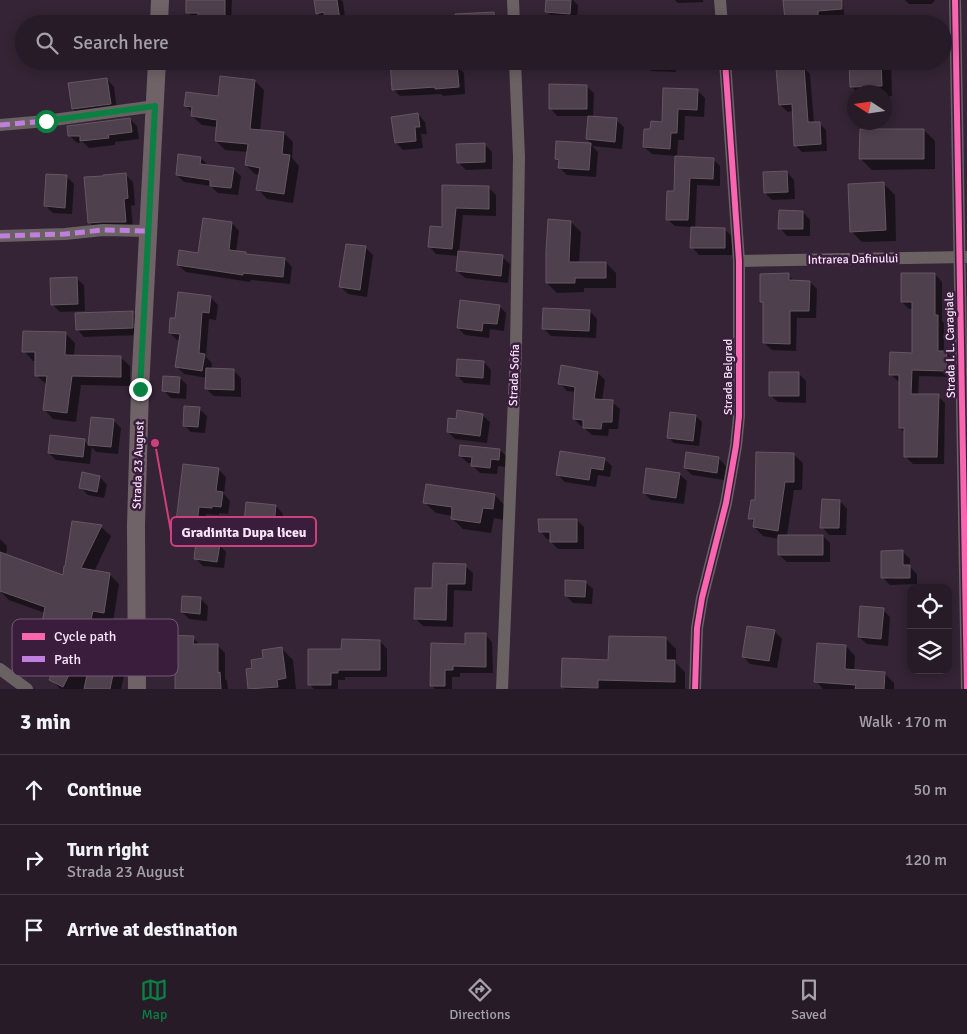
<!DOCTYPE html>
<html lang="en">
<head>
<meta charset="utf-8">
<style>
	body { margin:0; font-family:Signika,sans-serif; background:#332834; color:#f1f3f6 }
	.controls { position:absolute; right:15px; bottom:15px; display:grid; overflow:hidden; border-radius:10px; box-shadow:0 2px 12px #0003 }
	.controls button { width:45px; height:45px; display:grid; place-items:center; padding:0; border:0; border-bottom:1px solid #433945; background:#271b28; color:#f1f3f6; font:25px sans-serif }
	.compass { position:absolute; left:847px; top:85px; width:45px; height:45px; border-radius:50%; background:#271b28; box-shadow:0 2px 12px #0003; rotate:282deg }
	.stop { position:absolute; width:15px; height:15px; margin:-11px; border:4px solid #0b8043; border-radius:50%; background:#fff }
	.stop.end { background:#0b8043; border-color:#fff; box-shadow:0 1px 5px #0008 }
	.list { margin:0; padding:0; list-style:none }
	h2 { display:flex; justify-content:space-between; align-items:center; height:65px; margin:0; padding:0 20px; font-size:21px }
	h2 small { font-size:16px; font-weight:400; color:#a4a1a8 }
	.list li { display:grid; grid-template-columns:32px 1fr auto; gap:15px; align-items:center; box-sizing:border-box; height:70px; padding:0 20px; border-top:1px solid #433945 }
	.list b { display:block; font-size:19px; white-space:nowrap }
	.list p { margin:0; font-size:16px; white-space:nowrap; color:#a4a1a8 }
	.list em { font-size:16px; font-style:normal; color:#a4a1a8 }
	.icon { flex:none; width:28px; height:28px; fill:none; stroke:currentColor; stroke-width:2; stroke-linecap:round; stroke-linejoin:round }
	.map { position:relative; flex:none; width:967px; height:689px; overflow:hidden }
	.search { position:absolute; background:#271b28; box-shadow:0 2px 12px #0003; left:15px; right:15px; top:15px; height:55px; display:flex; align-items:center; gap:12px; box-sizing:border-box; padding:0 18px; border-radius:28px; color:#a4a1a8; font-size:19px }
	.sheet { height:275px; background:#271b28 }
	nav { display:flex; justify-content:space-around; align-items:center; box-sizing:border-box; height:70px; border-top:1px solid #433945; background:#271b28; font-size:14px; color:#a4a1a8 }
	nav a { display:grid; justify-items:center; gap:2px }
	nav .on { color:#0b8043 }
	.map>svg:first-child { display:block }
	.shadow { fill:#0007 }
	.building { fill:#4e404c; stroke:#665662 }
	.lines { fill:none; stroke-linecap:round; stroke-linejoin:round }
	.street { stroke:#6a6163; stroke-width:12 }
	.secondary { stroke:#6f6367; stroke-width:18 }
	.quiet { stroke:#c07fdc; stroke-width:5; stroke-dasharray:10 5; stroke-linecap:butt }
	.cycleway-casing { stroke:#3a1d3c; stroke-width:9 }
	.cycleway { stroke:#f766af; stroke-width:6 }
	.route { stroke:#0b8043; stroke-width:6 }
	.labels { text-anchor:middle; stroke-width:5; stroke-linejoin:round; paint-order:stroke }
	.street-label { font-size:12px; fill:#f7e4f8; stroke:#3a1d3c }
	.key { fill:#3a1d3c; stroke:#735974; stroke-width:1 }
	.key-label { font-size:14px; fill:#f7e4f8 }
	.leader { fill:none; stroke:#cd417a; stroke-width:2 }
	.callout-dot { fill:#cd417a; stroke:#3a1d3c; stroke-width:2 }
	.callout { fill:#3a1d3c; stroke:#cd417a; stroke-width:2 }
	.callout-label { font-size:14px; text-anchor:middle; font-weight:bold; fill:#f7e4f8 }
</style>
</head>
<body>
<div class="map">
<svg width="967" height="689" viewBox="0 0 967 689">
	<rect width="100%" height="100%" fill="#342435"/>
	<path class="shadow" d="M188,0H232L231,21L236,24H199V20H195L188,12Z
		M315,0H341L343,2L346,24H328L326,20H325L317,13Z
		M547,0H573L578,5L577,21L554,19L546,11Z
		M675,0H703V2L678,3Z
		M784,0H843L844,16L824,18L825,24H790L786,19Z
		M905,0H935L932,4H909Z
		M494,13L501,20L502,24H445L444,16Z
		M40,61H91V62L48,69Z
		M388,61H414V69L456,65L464,73L465,94L443,96L441,94L400,96L393,89L392,65Z
		M570,61H604V65L574,64Z
		M643,61H676V72L651,71L643,64Z
		M850,61H890L891,62L892,96L884,97V92H857L851,86Z
		M803,67L810,74L814,123H819L826,130L827,151L802,152L795,145L793,111L788,112L780,105Z
		M107,79L114,87L117,111L80,116L73,109Z
		M255,81L264,90L260,131L284,133L293,142L292,158L299,166L293,203L267,199L258,189L260,175L255,174L246,165L248,152L225,150L216,141L217,127L202,125L192,116L193,113L186,106L219,98Z
		M586,86L594,93L593,118L616,120L624,127L622,149L592,146L598,152L596,177L567,175L560,168V163L556,159L557,142L593,145L587,139L589,116H557L550,108Z
		M664,90L698,91L705,98L704,117L685,116L684,140H678L677,158L713,159L720,166V186L697,185L695,229H724L732,236V255H699L692,247V227L675,226L667,219L675,192L676,156L652,154L644,147L651,130L664,124Z
		M418,114L425,122L427,134H421L423,148L403,150L396,143Z
		M130,119L137,126L139,139L115,142V145L89,148L83,142L77,143L69,135Z
		M924,130L935,141V169L872,170L861,159Z
		M484,144L492,152V169L466,170L458,162Z
		M201,158L208,165L233,169L241,176L238,195L218,193L211,186L184,182L177,175Z
		M787,172L794,180L795,199L772,200L765,193Z
		M126,175L133,182L135,205L131,206L133,229L97,230L90,223Z
		M66,176L74,184L72,214L53,213L46,206Z
		M883,183L895,195L896,241L862,242L851,231Z
		M444,187L489,188L496,195V216L463,215L459,252L502,257L510,264L508,283L465,278L457,271L459,256L436,254L429,246L443,228Z
		M803,212L810,220V236H787L780,228Z
		M571,222L581,232L579,263H606L616,273V288H584V292L557,293L547,283Z
		M232,223L239,231L236,252L246,253L248,255L285,259L292,267L290,284L251,280L250,282L186,272L178,265L199,254Z
		M366,248L373,255L367,297L348,294L341,287Z
		M935,274L942,282V321L944,323V352H946L954,360L953,377L919,376L918,395L938,396L945,403L944,464H913L906,457L905,433L900,428V381H898L890,374L913,355V309H909L902,302Z
		M788,275L795,282H810L817,289L816,318H797L796,351L772,350L764,343L765,305L762,302Z
		M76,278L84,285L85,311L60,312L52,304Z
		M210,297L218,305L216,320L209,319L206,357L212,363L211,370L234,371L241,378V397L214,396L206,389L207,378L184,374L176,366L180,340H177L170,333L176,320Z
		M499,306L506,313L504,331L490,329L489,338L465,335L458,328Z
		M590,311L597,319L596,338L551,336L543,328Z
		M132,312L140,320L139,335L84,337L77,329Z
		M65,333L75,343L74,357H120L130,366V386L81,385L76,422L53,419L44,409L47,385L36,375L37,361H33L24,351Z
		M484,362L491,370L490,385L464,383L457,375Z
		M562,367L598,373L605,380L602,401L612,402L620,409L618,429H609L608,436L592,435L584,428V426H581L574,419L576,392L567,391L560,383Z
		M799,374L806,381V403L778,402L770,395Z
		M180,378L187,385L186,399L171,398L164,391Z
		M199,409L207,416L205,433L191,432L184,425Z
		M482,415L490,422L487,443L455,439L448,432L457,420Z
		M696,416L702,422L699,446L674,443L668,437Z
		M92,418L114,421L121,428L118,454L96,452L92,447L90,464L56,460L49,453L84,441L89,445Z
		M500,450L507,457L506,467L498,466L497,474L480,473L472,465V463H468L460,456Z
		M793,454L803,463L802,490H794L787,536H823L830,543V562H787L779,555V539L763,536L754,527L755,523L750,518L756,502Z
		M718,458L726,466L724,480L692,475L685,468Z
		M604,459L612,466L610,477L598,475L596,487L565,482L558,475Z
		M219,470L226,477L224,494L230,501L228,514L219,513V515L206,514L203,543L219,545L226,552L224,568L203,566L195,558L197,546L183,545L176,537Z
		M679,474L687,481L684,504L651,500L644,493Z
		M100,477L107,485L104,498L88,495L80,487Z
		M495,495L506,507L504,520L494,518L491,533L463,529L452,518V516L436,513L424,502Z
		M840,501L847,509L846,535H829L822,527Z
		M276,506L283,514L281,532L252,530L245,522Z
		M577,520L584,527V549H558L551,542V539H547L540,531Z
		M101,527L111,536L94,572L109,574L119,584L113,622L102,620L96,648H110L120,658V672L124,676L121,689H60L51,679L52,677L43,672L34,663L46,637L41,632L45,613L9,600L0,591V539L7,546L6,555L64,576Z
		M903,552L910,559V567L917,574V584L890,585L882,577Z
		M465,566L473,573L472,591L454,590L453,627L423,626L416,619L434,590Z
		M585,582L593,589L592,604L573,603L566,596Z
		M201,599L208,606L207,621L189,619L182,612Z
		M883,610L890,617L888,646L867,644L859,637Z
		M774,631L782,639L777,668L750,664L743,656Z
		M485,634L492,642L493,673H460V677H452V689H435L431,685L466,645Z
		M193,638L201,646L217,645L225,653V679L227,681L228,689H176V657H173L166,650Z
		M666,639L676,649V663L685,672V689H565L562,686L609,661Z
		M380,641L387,649V677H345V680H338V689H314L310,685Z
		M846,646L855,656L854,671L885,674L894,683V689H823L816,681Z
		M282,649L293,660L296,689H249L247,670L253,669L264,659Z"/>
	<path class="building" d="M186,0H225V24H198V13H186Z
		M314,0H337L340,20L325,23L324,12L316,14Z
		M546,0H571L570,14L545,12Z
		M783,0H842V9L818,11V17L785,20Z
		M494,12L496,24H456L455,14Z
		M390,61H442L443,65L457,64L459,87L435,89V87L392,90Z
		M849,61H881L882,86L850,87Z
		M804,66L808,122H820L821,144L794,146L792,104L779,105L776,68Z
		M220,76L255,80L250,129L284,132L282,154L290,155L284,194L256,190L260,168L245,165L248,144L215,141L217,120L191,116L192,107L184,106L186,92L218,96Z
		M107,78L111,104L72,109L68,83Z
		M549,84L587,85V109H549Z
		M663,88L698,89L697,110L678,109L677,133H671L670,149L643,147L644,129H650L651,121L662,122Z
		M418,113L420,127H415L416,141L395,143L391,117Z
		M588,116L617,118L615,142L586,139Z
		M130,118L132,132L108,135L109,138L80,141V136H68L67,126Z
		M860,129H924V159H859Z
		M556,141L591,143L589,170L558,168L559,160L555,159Z
		M485,143V162L457,163L456,144Z
		M178,154L201,157L200,164L234,168L231,188L210,186V180L176,175Z
		M675,156L714,158L713,179L690,178L688,220H666L667,191H674Z
		M787,171L788,192L764,193L763,172Z
		M126,173L128,198L124,199L126,222H103L88,223L84,177L103,176V175Z
		M46,174L67,175L65,208L44,206Z
		M884,182L886,230L850,232L848,184Z
		M442,185L489,186V209L456,208L452,249L428,247L430,226L442,227Z
		M779,210L803,211V229H778Z
		M203,218L232,222L229,250L246,252V254L285,258L283,277L243,273V275L177,265L179,250L198,253Z
		M548,219L571,221L569,262H606V278H575V283H546V251Z
		M691,227L725,228V248H690Z
		M346,244L366,246L360,290L339,287Z
		M458,251L503,255L501,276L456,271Z
		M789,273V280L810,281L809,311H790V344L763,343V302H760V274Z
		M901,273H935V315H938V351H947L946,371L912,370L911,394H939L937,457H904V428H899V375H889L890,352L912,353V302H901Z
		M77,277L78,304L51,305L50,278Z
		M178,292L211,296L209,313L202,312L199,353L205,354L202,371L175,367L180,334L169,333L170,318H175Z
		M460,300L500,305L497,324L483,323L482,331L457,328Z
		M543,308L590,310L589,331L542,329Z
		M133,311V328L76,330L75,313Z
		M23,331L66,332L65,355L121,356V377L72,376L67,413L43,410L47,376H35V352H22Z
		M457,359L484,361L483,378L456,376Z
		M561,365L598,372L594,399L613,400L612,422H602L601,429L583,428V420L573,419L575,387L558,384Z
		M206,368L234,369V390L205,389Z
		M769,372H799V396H769Z
		M163,376L180,377L179,393L162,391Z
		M184,406L200,407L198,427L183,426Z
		M457,410L483,414L480,436L447,432L448,418L456,419Z
		M670,412L696,415L693,441L667,438Z
		M91,417L114,419L111,447L88,445Z
		M50,435L85,439L83,457L48,453Z
		M460,445L500,449L499,460L491,459L490,468L471,466L472,457L459,456Z
		M560,451L605,458L603,470L591,468L589,480L556,475Z
		M686,452L719,457L717,473L684,468Z
		M756,452L794,453V482H785L778,531L753,527L754,519H748L751,500H755Z
		M183,464L219,468L216,491L223,492L221,507L212,506V508L199,507L195,540L174,538Z
		M646,468L680,473L676,498L643,493Z
		M82,472L100,476L97,492L79,488Z
		M426,484L495,494L493,509L483,508L480,523L451,519L452,507L423,503Z
		M822,499L840,500L839,528H820Z
		M246,502L276,505L274,526L244,523Z
		M538,519H577V542H550V532H539Z
		M72,521L102,525L81,568L110,573L104,613L93,611L86,640L63,687L49,680L52,673L32,663L47,634L40,633L45,607L0,591V552L63,575L64,566H65Z
		M778,535H823V555H778Z
		M196,541L220,544L217,562L194,559Z
		M903,550V565H910V578H881V551Z
		M433,563L466,564L465,584H447L446,620L414,619L415,588H432Z
		M565,580L586,581L585,597L565,596Z
		M182,596L201,597L200,614L181,612Z
		M860,606L884,608L881,639L858,637Z
		M747,626L775,630L769,661L742,657Z
		M465,633H486V667L453,666V670H445V686H430L431,643L465,644Z
		M165,635L194,636L193,644H218V673L220,672L221,689H175V651L164,650Z
		M609,636L666,637V660H675V682L598,680V688L561,687L562,658L608,660Z
		M342,639L380,640V670H338V673H331V685H308V649H341Z
		M817,643L846,645L845,669L885,672L884,689H855L856,685L814,682Z
		M93,646L111,647L110,665H115L110,689H84Z
		M282,647L286,678L277,680L278,687L248,689L246,669L252,668L251,660L263,658L262,650Z"/>
	<g class="lines">
		<path class="street" d="M513,0L514,24
			M720,0L722,24
			M955,0L967,689
			M0,125L46,121L155,106
			M0,236L65,234L103,230L148,231
			M739,261L966,257
			M0,669L27,689
			M502,689L516,348L519,157L515,61
			M695,689L697,628L702,598L726,503L736,446L739,416V261L725,61"/>
		<path class="secondary" d="M159,24L160,0
			M137,689L136,525L140,389L157,61"/>
		<path class="quiet" d="M0,125L46,121L155,106
			M0,236L65,234L103,230L148,231"/>
		<defs>
			<path id="cycleway" d="M955,0L967,689
				M695,689L697,628L702,598L726,503L736,446L739,416V261L725,61"/>
		</defs>
		<use href="#cycleway" class="cycleway-casing"/>
		<use href="#cycleway" class="cycleway"/>
	</g>
	<g class="lines">
		<path class="route" d="M46,121L155,106L140,389"/>
	</g>
	<g class="labels">
		<g class="street-label">
			<text transform="translate(853 259) rotate(-1)" y="4">Intrarea Dafinului</text>
			<text transform="translate(950 345) rotate(-91)" y="4">Strada I. L. Caragiale</text>
			<text transform="translate(514 375) rotate(-88)" y="4">Strada Sofia</text>
			<text transform="translate(728 377) rotate(-90)" y="4">Strada Belgrad</text>
			<text transform="translate(138 465) rotate(-88)" y="4">Strada 23 August</text>
		</g>
	</g>
	<rect x="12" y="619" width="166" height="57" rx="8" class="key"/>
	<rect x="22" y="633" width="23" height="7" fill="#f766af"/>
	<rect x="22" y="656" width="23" height="6" fill="#c07fdc"/>
	<g class="key-label">
		<text x="54" y="641">Cycle path</text>
		<text x="54" y="664">Path</text>
	</g>
	<path class="leader" d="M155 443L171 532"/>
	<circle class="callout-dot" cx="155" cy="443" r="5"/>
	<rect class="callout" x="171" y="517" width="145" height="29" rx="5"/>
	<g class="callout-label">
		<text x="244" y="537">Gradinita Dupa liceu</text>
	</g>
</svg>
<div class="controls">
<button><svg class="icon" aria-label="locate" viewBox="0 0 24 24"><circle cx="12" cy="12" r="6"/><path d="M12 2v4M12 18v4M2 12h4M18 12h4"/></svg></button>
<button><svg class="icon" aria-label="layers" viewBox="0 0 24 24"><path d="M12 4l9 5-9 5-9-5zM3 14l9 5 9-5"/></svg></button>
</div>
<svg class="compass" viewBox="-18 -18 36 36"><path d="M0-13l5 13h-10z" fill="#e53935"/><path d="M0 13l5-13h-10z" fill="#a4a1a8"/></svg>
<div class="stop" style="left:46px;top:121px"></div>
<div class="stop end" style="left:140px;top:389px"></div>
<div class="search"><svg class="icon" aria-label="search" viewBox="0 0 24 24"><circle cx="10" cy="10" r="6"/><path d="M15 15l6 6"/></svg>Search here</div>
</div>
<section class="sheet">
<h2>3 min<small>Walk · 170 m</small></h2>
<ul class="list">
<li><svg class="icon" aria-label="ahead" viewBox="0 0 24 24"><path d="M12 20V5M6 11l6-6 6 6"/></svg><div><b>Continue</b></div><em>50 m</em></li>
<li><svg class="icon" aria-label="right" viewBox="0 0 24 24"><path d="M7 20v-9h11M14 6l5 5-5 5"/></svg><div><b>Turn right</b><p>Strada 23 August</p></div><em>120 m</em></li>
<li><svg class="icon" aria-label="arrive" viewBox="0 0 24 24"><path d="M6 21V4h12l-3 4 3 4H6"/></svg><div><b>Arrive at destination</b></div></li>
</ul>
</section>
<nav>
<a class="on"><svg class="icon" aria-label="map" viewBox="0 0 24 24"><path d="M3 6l6-2 6 2 6-2v14l-6 2-6-2-6 2zM9 4v14M15 6v14"/></svg>Map</a>
<a><svg class="icon" aria-label="directions" viewBox="0 0 24 24"><path d="M12 3l9 9-9 9-9-9zM9 14v-3h6M13 9l2 2-2 2"/></svg>Directions</a>
<a><svg class="icon" aria-label="saved" viewBox="0 0 24 24"><path d="M7 4h10v16l-5-4-5 4z"/></svg>Saved</a>
</nav>
</body>
</html>
